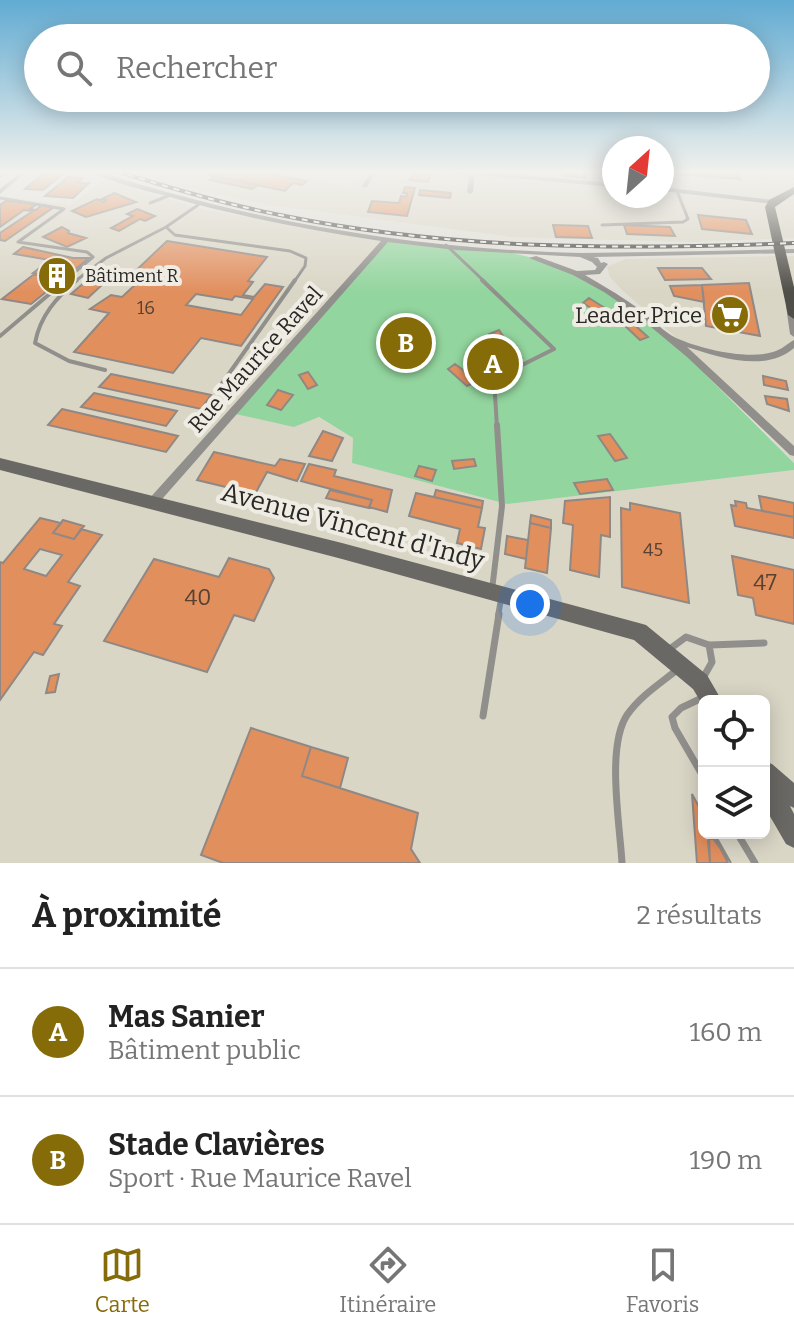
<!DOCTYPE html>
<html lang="fr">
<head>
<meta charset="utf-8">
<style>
	body { margin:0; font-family:Bitter,serif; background:#f6f6f6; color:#222 }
	.controls { position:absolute; right:24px; bottom:24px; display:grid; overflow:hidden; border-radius:12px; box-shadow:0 4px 20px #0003 }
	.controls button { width:72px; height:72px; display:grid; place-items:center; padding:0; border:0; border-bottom:2px solid #e0e0e0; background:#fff; color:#222; font:40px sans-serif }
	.compass { position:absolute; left:602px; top:136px; width:72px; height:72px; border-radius:50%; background:#fff; box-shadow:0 4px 20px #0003; rotate:27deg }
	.you { position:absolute; left:530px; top:604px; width:28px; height:28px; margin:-20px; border:6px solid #fff; border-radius:50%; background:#1a73e8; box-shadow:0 0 0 12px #1a73e833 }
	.badge { display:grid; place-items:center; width:52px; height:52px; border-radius:50%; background:#866c09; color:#fff; font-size:26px; font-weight:700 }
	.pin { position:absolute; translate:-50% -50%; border:4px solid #fff; box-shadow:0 2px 8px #0006 }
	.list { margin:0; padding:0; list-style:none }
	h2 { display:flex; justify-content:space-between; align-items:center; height:104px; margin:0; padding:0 32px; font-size:34px }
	h2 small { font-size:26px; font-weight:400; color:#767676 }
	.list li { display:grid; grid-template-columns:52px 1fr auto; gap:24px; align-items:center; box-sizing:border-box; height:128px; padding:0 32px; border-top:2px solid #e0e0e0 }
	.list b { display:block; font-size:30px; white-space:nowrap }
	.list p { margin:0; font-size:26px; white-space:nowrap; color:#767676 }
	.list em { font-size:26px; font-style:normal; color:#767676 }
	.icon { flex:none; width:44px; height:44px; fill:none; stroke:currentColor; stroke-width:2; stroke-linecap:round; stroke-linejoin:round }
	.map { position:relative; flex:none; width:794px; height:863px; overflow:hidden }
	.search { position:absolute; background:#fff; box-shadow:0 4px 20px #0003; left:24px; right:24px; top:24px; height:88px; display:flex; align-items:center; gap:20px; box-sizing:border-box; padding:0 28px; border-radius:44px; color:#767676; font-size:30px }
	.sheet { height:360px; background:#fff }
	nav { display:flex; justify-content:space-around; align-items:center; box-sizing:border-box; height:112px; border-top:2px solid #e0e0e0; background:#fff; font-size:22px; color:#767676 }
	nav a { display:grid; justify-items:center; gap:4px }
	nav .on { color:#866c09 }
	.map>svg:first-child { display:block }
	.built { fill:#dad6c6; fill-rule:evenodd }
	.green { fill:#93d59e }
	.building { fill:#e28f5e; stroke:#908884; stroke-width:2; fill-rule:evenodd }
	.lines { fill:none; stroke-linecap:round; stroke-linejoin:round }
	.lane-far3 { stroke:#908f8b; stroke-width:3 }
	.lane-far2 { stroke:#908f8b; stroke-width:4 }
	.lane-far1 { stroke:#908f8b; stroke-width:6 }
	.lane { stroke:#908f8b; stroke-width:7 }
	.street { fill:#908f8b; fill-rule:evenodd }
	.secondary { fill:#6a6864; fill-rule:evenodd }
	.primary { fill:#4f4e48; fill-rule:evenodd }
	.rail-casing { stroke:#43413e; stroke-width:4 }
	.rail { stroke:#efece4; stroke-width:2; stroke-dasharray:6; stroke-linecap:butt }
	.labels { text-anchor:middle; stroke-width:8; stroke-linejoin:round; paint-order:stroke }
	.far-poi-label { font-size:18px; fill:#292825; stroke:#efece4; text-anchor:start }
	.number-label { font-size:18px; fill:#574233 }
	.poi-label { font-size:22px; fill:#292825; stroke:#efece4; text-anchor:end }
	.street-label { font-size:22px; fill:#292825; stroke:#efece4 }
	.near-number-label { font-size:22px; fill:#574233 }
	.near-street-label { font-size:26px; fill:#292825; stroke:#efece4 }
</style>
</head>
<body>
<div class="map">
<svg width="794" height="863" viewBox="0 0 794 863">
	<rect width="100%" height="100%" fill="#e1dfd7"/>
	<path class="built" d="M128,171H280L348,188L359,171H614V196H662V171H794V238L688,242L511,237L270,205L167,184Z
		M105,180L205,210L386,240L294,427L318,417L353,438L352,463L507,504L794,470V863H0V196L70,205ZM704,701H764V833H704Z
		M794,256V462L672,334L621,289L610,277L607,267L625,259Z"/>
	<path class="green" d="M386,240L503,251L538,259L617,294L666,335L794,463V470L507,504L352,463L353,438L319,417L294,427L231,413Z"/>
	<path class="building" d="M211,171H255L307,181L302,185L293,183L285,191L209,175L214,171Z
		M563,171H585L586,178L563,176Z
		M662,171H735L740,179L662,173Z
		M45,172L64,173L43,190L25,189Z
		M417,172L430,173H432L428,182L409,180Z
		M215,176L258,185L252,189L210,180Z
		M68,177L83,178L78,183H89L73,198L45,196Z
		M405,187L415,188L407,216L368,212L372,201L399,203L401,196L406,197L407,193H403Z
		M420,190L451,193L450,198L419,195Z
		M114,193L136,202L86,217L72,211L97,199L103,202L106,200L102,199Z
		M6,201L37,204L30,209L36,210L42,205L54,207L5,241L0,240V233L33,211L24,210L0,227V205Z
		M137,209L155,216L145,221L140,219L119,231L111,228L133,216L127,214Z
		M698,215L746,220L752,234L702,229Z
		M553,225L588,226L592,238L556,237Z
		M624,225L670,227L675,236L627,234Z
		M62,227L69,231L68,233L86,238L67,247L43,237Z
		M167,241L267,257L248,281L253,282L243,295L254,297L265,284L283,287L241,346L201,338L173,373L74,352L109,313L90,309L111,295L122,297L137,283L126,280ZM196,294L232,300L235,296L253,299L241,315L186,305Z
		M23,247L73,258H89L65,278H49L61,280L31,304L2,299L33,275H47L33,273L50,260L14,254Z
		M658,268H702L711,279L665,280Z
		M86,281L103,284L88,298L71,294Z
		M749,283L760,336L706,326L702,285Z
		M702,285L704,302L674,296L670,286Z
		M589,298L608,310L612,315L606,318L583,303Z
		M630,321L648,337L640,340L622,323Z
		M499,330L509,345L517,346L512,347L522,358L513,362L496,347L475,359L470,354L477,350L473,346L495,340L489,334Z
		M455,364L478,381L467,386L448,369Z
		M308,372L317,385L308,389L299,375Z
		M111,374L211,395L201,409L99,387Z
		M763,376L786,381L788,390L764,385Z
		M278,390L293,395L281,410L267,405Z
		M94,393L177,411L166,426L81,407Z
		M765,396L787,399L789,411L767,404Z
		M62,409L178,436L166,452L48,425Z
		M323,431L343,438L332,461L309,456Z
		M610,434L627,458L615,461L598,436Z
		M214,452L275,466L280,459L305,464L297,481L267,472L255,494L197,480Z
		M474,459L476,466L454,469L452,461Z
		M309,464L336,470L334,476L392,490L387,512L369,507L372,500L301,481Z
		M419,466L436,470L432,481L415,476Z
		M607,479L613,490L580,494L574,483Z
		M330,490L372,500L369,508L326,498Z
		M436,490L483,501L482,508L434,497Z
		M416,493L482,508L478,527L485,528L481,549L457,543L460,529L409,516Z
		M759,496L794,503V517L762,511Z
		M610,497V537L601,535L599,577L570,570L573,525L563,523L565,501Z
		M735,501L746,503L747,508L794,517V538L735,526L731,505L736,506Z
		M630,503L680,513L689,603L622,587L621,508L630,510Z
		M531,515L551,520V528L530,523Z
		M40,518L61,523L53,533L74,539L81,529L102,535L68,582L80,586L54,624L62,626L43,655L34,652L0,700V562L3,563ZM40,549L62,555L46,576L24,569Z
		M63,520L84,526L74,539L53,533Z
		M530,523L551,528L547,573L525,568Z
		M507,536L528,540L526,559L505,554Z
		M732,556L794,570V624L756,615L753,598L738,595Z
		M229,558L269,569L274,578L254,621L234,615L207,672L104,641L154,559L219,577Z
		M59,674L55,692L46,693L50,676Z
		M251,728L311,747L302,776L418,813L411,849L420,863H223L201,855Z
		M311,747L348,758L340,788L302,776Z
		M692,794L704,816V833H714L731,863L712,837L708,841L710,863H697Z
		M709,838L716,840L728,863H710Z"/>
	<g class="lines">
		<path class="lane-far3" d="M0,198L64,209L18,242L87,252L93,257L63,282
			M150,203L168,196
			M198,205L166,227L175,235L290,251L306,258L305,266L294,282
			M602,225L683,222L688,219L677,191
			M446,245L485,282
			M74,282L106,258L166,227"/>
		<path class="lane-far2" d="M77,280C56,298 40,316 35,343L69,361L105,370
			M482,280L554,349L494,379L497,427
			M0,336L66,280
			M216,392L295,280"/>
		<path class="lane-far1" d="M492,590L502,506L497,425
			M498,616L501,599"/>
		<path class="lane" d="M710,645L764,643
			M667,651L686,637L709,645L712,662L703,678
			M704,697L681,708L672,717L675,728L704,778
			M483,716L499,614
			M737,833L755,863
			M622,863C620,825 606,747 627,715C640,696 661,683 678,669"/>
		<path class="street" d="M8,171H17L0,177V173Z
			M22,171H28L0,194V189Z
			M88,171H96C255,222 414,249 581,253C605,253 630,252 654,252C701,251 747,250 794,249V253L593,257L598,258L601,263L604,262L608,264L600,274L585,275C604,286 624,298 642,311C653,320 664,332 676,338C701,349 747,360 773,352C781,350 787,344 794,340V348C766,373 718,357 687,347L794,446V456L790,455L687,357L633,312L604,292L573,275L529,258L536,256L577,271L595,270L597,267L592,262L580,257L456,250L388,242L156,506L152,508L148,506L146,503L148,500L381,241C310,230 240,217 170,197C143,190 113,183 88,171Z
			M371,171H377L367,187H363L362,186Z
			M443,171H475L614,183V187L475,175L473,192L470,194L467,192L469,175L446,173Z
			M662,187L773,200L776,202L773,204L662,191Z
			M787,304H790L794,306V337L790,334L786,306Z"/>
		<path class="secondary" d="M0,458L342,543L639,623L646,625L707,675L722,701H704V707L693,689L634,640L342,559L0,470Z
			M764,761L772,764L794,783V808L790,806L794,814V848L786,844L764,806Z"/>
		<path class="primary" d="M794,187V194L775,207L794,287V319L788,315L765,207L769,200Z"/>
		<defs>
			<path id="rail" d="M116,171C170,188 224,204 280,215C449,250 622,250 794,243"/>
		</defs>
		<use href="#rail" class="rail-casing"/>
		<use href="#rail" class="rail"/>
	</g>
	<linearGradient id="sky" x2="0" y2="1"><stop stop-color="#61abd2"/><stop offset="0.59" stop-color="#f2f1ed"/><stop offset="1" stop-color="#f2f1ed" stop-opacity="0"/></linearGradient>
	<rect width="794" height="292" fill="url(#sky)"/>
	<defs>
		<symbol id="building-disc" viewBox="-11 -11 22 22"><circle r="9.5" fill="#866c09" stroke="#efece4"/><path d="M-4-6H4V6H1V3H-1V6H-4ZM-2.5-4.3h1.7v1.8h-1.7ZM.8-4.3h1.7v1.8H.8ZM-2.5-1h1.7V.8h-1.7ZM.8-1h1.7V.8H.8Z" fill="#fff"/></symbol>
		<symbol id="supermarket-disc" viewBox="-11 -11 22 22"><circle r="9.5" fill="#866c09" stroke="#efece4"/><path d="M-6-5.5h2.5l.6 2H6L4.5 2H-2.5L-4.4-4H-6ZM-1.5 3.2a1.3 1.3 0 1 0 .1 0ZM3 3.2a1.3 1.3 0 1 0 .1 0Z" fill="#fff"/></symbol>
	</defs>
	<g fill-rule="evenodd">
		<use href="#building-disc" x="35" y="254" width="44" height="44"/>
		<use href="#supermarket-disc" x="708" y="293" width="44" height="44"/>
	</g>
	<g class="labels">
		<g class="far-poi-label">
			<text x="85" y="282">Bâtiment R</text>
		</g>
		<g class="number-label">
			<text x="146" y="314">16</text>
			<text x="653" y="556">45</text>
		</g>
		<g class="poi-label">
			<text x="702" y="323">Leader Price</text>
		</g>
		<g class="street-label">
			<text transform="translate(255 359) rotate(-48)" y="8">Rue Maurice Ravel</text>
		</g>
		<g class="near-number-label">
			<text x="765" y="590">47</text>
			<text x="198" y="605">40</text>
		</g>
		<g class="near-street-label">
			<text transform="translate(353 526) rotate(15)" y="9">Avenue Vincent d'Indy</text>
		</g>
	</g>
</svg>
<div class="controls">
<button><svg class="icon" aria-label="locate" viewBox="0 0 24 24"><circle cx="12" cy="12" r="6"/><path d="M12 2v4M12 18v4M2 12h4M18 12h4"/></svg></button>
<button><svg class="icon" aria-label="layers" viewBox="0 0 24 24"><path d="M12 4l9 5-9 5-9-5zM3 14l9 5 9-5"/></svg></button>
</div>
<svg class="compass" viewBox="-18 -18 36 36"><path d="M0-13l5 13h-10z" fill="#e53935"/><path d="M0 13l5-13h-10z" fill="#767676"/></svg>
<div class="you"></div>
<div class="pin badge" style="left:493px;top:364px">A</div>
<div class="pin badge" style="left:406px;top:343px">B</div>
<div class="search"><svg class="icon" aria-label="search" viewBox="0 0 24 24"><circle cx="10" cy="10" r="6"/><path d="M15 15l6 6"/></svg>Rechercher</div>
</div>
<section class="sheet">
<h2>À proximité<small>2 résultats</small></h2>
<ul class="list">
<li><span class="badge">A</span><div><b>Mas Sanier</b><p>Bâtiment public</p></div><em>160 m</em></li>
<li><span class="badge">B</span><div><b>Stade Clavières</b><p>Sport · Rue Maurice Ravel</p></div><em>190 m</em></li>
</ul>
</section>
<nav>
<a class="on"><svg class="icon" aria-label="map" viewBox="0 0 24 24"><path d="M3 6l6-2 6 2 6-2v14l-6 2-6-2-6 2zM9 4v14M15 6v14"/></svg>Carte</a>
<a><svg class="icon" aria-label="directions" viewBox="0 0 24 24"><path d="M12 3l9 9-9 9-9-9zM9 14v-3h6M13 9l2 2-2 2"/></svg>Itinéraire</a>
<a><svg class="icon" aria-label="saved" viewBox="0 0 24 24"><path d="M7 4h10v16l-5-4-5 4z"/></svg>Favoris</a>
</nav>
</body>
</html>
